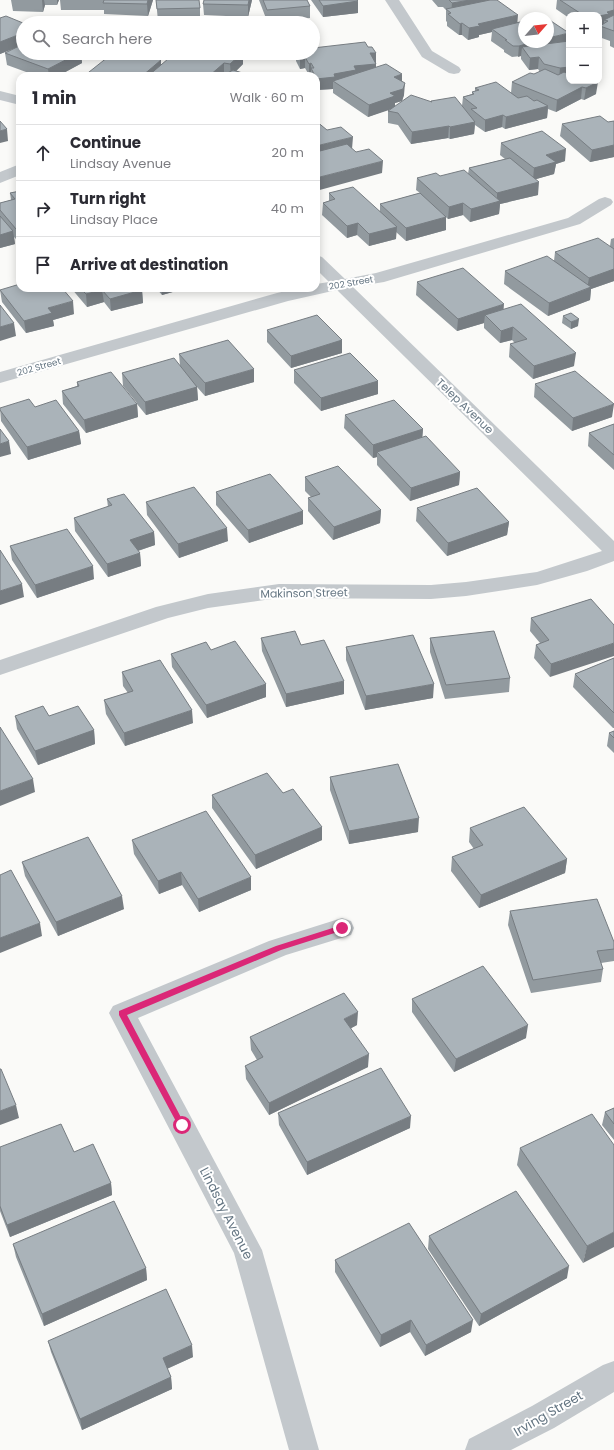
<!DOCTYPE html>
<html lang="en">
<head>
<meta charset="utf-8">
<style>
	body { margin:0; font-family:Poppins,sans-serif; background:#f2f2f3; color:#2b2b33 }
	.controls { position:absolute; right:12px; top:12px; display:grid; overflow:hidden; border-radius:8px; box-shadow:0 2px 10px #0003 }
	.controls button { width:36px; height:36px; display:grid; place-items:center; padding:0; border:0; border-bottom:1px solid #e1e1e2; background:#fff; color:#2b2b33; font:20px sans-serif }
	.compass { position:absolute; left:518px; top:12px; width:36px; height:36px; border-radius:50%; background:#fff; box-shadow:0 2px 10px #0003; rotate:62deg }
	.stop { position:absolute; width:12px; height:12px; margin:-9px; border:3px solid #db2777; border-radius:50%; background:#fff }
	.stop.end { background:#db2777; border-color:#fff; box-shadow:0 1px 4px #0008 }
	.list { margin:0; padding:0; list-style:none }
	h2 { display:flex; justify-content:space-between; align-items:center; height:52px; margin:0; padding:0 16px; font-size:17px }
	h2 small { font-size:13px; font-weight:400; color:#7c7c81 }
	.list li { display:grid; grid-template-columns:26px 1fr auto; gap:12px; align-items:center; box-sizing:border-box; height:56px; padding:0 16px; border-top:1px solid #e1e1e2 }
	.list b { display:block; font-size:15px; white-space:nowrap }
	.list p { margin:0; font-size:13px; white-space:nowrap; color:#7c7c81 }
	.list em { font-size:13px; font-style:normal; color:#7c7c81 }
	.icon { flex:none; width:22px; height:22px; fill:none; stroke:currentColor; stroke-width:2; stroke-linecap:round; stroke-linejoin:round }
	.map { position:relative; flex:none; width:614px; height:1450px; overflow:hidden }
	.search { position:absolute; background:#fff; box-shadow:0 2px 10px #0003; left:16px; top:16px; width:304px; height:44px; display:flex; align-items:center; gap:10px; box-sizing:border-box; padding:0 14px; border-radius:22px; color:#7c7c81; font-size:15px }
	.panel { position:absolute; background:#fff; box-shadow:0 2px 10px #0003; left:16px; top:72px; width:304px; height:220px; border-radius:12px }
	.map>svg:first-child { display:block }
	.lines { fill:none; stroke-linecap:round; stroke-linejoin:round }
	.minor { fill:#c3c8cc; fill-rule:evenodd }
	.wall { fill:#929a9f }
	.shaded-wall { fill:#777d82 }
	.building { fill:#aab3b9; stroke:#777d82 }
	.route { fill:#db2777 }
	.labels { text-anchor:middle; stroke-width:4; stroke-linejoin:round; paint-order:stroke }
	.far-street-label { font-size:9px; fill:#657683; stroke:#fff }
	.street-label { font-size:11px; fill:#657683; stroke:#fff }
	.near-street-label { font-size:13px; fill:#657683; stroke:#fff }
</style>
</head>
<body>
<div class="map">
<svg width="614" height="1450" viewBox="0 0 614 1450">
	<rect width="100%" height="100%" fill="#fafaf8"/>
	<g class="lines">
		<path class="minor" d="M385,0H399L432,51L459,67L461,70L459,73L454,74L449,73L422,57Z
			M0,91L20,96V105L0,100Z
			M20,164V175L0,183V172Z
			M605,197L611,199L613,202L611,205L580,224L384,282L353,287L614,541V561L587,571L537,585L466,596L431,599L279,598L208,608L168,618L0,675V660L156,607L208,594L279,584L431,585L466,582L537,572L602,551L337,290L288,301L0,383V372L277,293L299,288H316V284L329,282L316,269V255L322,257L345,279L376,273L568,218L599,199Z
			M342,918L351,921L354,928L351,935L286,955L138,1018L262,1250L319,1450H289L234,1253L109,1013L113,1006L269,941Z
			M614,1361V1392L554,1428L511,1450H465L469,1439L532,1406L603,1365Z"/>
	</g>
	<path class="wall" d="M11,0H59L57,5H45L43,12L13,11Z
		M60,0H153L148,16L104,14V10H61Z
		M156,0L200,8V19L158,21Z
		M252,0L248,17L204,15L203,4Z
		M259,0H307L310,6V18L267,21Z
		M311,0H357L358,13L323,17Z
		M432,0H497L517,23L568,41L569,81H595L596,94L584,100L581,99L556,112L548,109L547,118L505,129L502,127L485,132L475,125L474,134L450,139L448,138L411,144L398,125L388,123V111L392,108L368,117L333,93V89L316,90V76H311V75H309L305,68L300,69L296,61V53H313L376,63V67L402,81L404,95L402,101L395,103V107L431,102L462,106L463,97L472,94V92H475V88L511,93L512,82L534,74L540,72L538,69L529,70L521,59V56L512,57L504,52V50L491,41L492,32L479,35V37L468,40L462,35H459L447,26V22L446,21V10L443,7H438Z
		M557,0H614V48L610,46V41L599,37L600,27L599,15H569V18L556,9Z
		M0,18L23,53H81L82,63L58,76H37L7,65L5,53L17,47L0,54Z
		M243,53V64L236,71L252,76H84L161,60V65Z
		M614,121V157L590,162L560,136L562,124L608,122Z
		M501,143L565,161L556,164L554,174L536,179L538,195L500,204L499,214L470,222L463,215L448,219L437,209L446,230L406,241L396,232V239L369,246L357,235L347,238L322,215L323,203L329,201V193L380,211V204L420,193L416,190L417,178L468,174L469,168L505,159L500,155Z
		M20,191V241H18L14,237L15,244L0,248V203L11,200L10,193Z
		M614,238V281L591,289L590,300L548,316L504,284L505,271L554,261L555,252L610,246L611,239Z
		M417,282L504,310L574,366L533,379L509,357L510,344L515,343L512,340L500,343L484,328V323L457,331L416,295Z
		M71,288H140L142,290L143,303L111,311L104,302L87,307Z
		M156,288H187L162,295Z
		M0,290L74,314L53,320L54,326L26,333L2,302Z
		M563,316L578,326L571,329L562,323Z
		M267,330L342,340V353L291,368L267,342Z
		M179,354L254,382L205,396L197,387L198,400L146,415L137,404L138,417L86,433L63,404L62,391L77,386V382L137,403L123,386L122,373L180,366Z
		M294,370L378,381V394L321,411L294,383Z
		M535,384L612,417L572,431L534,397Z
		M35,407L79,431L81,444L28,460L1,421L0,408Z
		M345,415L423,429L422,437L460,472L459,485L410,501L377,465V457L373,458L344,428Z
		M614,424V470L588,446L589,433Z
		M305,477L381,510L380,523L333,540L308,511V498L311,497L305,491Z
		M216,492L303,511V524L249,543L216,505Z
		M107,499L154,532L155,545L138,551L140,553L141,566L108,577L75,531L74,518L108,507Z
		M146,502L228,541L179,558L147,515Z
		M417,508L509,522L507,535L447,556L416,521Z
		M10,546L94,579L37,598L12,560Z
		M591,599L550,677L534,658L536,645L540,643L530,631L531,618Z
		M261,638L301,645L344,694L286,707L262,651Z
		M430,638L510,678L509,692L445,699L430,652Z
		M346,647L433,698L365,710L346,660Z
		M171,654L266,684V697L207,718L172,667Z
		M614,658V728H613L573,687L575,674Z
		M122,672L193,723L125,746L106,714L104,700L128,693L123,686Z
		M15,716H49L94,730L95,744L38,765L17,729Z
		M614,731V753L607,746L609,733Z
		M330,777L418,832L349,844L330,790Z
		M212,795L322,827V840L256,869L212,808Z
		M470,828L567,859L565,873L479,908L451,871L452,857L474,849L469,842Z
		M132,840L251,890L199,912L182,885L159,894L134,854Z
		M22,862L124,909L58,936L25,876Z
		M510,911L614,942V961L601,963L603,969L601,982L531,993L508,925Z
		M412,999L526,1038L454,1072L412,1012Z
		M357,1025L351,1028L368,1067L269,1115L246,1079L245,1066L257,1060L251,1050L250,1037Z
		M614,1108V1140L602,1125L605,1112Z
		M278,1113L410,1128L307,1175L279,1125Z
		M614,1145L583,1263L517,1165L520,1148Z
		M0,1147L74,1152L111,1183L112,1195L10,1237L0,1211Z
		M429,1236L567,1278L479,1326L428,1249Z
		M13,1244L146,1268L147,1280L44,1326L16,1257Z
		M335,1260L471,1332L425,1356L410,1332L380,1347L335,1272Z
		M48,1341L193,1357L167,1369L171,1377L172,1389L82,1430L51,1352Z"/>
	<path class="shaded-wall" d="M42,0H44L45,5L43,12Z
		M57,0H59L57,5Z
		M148,0H153L148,16L147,4Z
		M249,0H252L248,17V5Z
		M470,0H495L451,14L452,3Z
		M358,1V13L323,17V6Z
		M614,10V21H608L604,20V26H600V27L599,28V16L607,12Z
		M518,15L517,27L492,29V32L479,35V37L468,40L469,28L478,24Z
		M462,23V35H459L460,24Z
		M23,33V45L0,54V42Z
		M569,33L568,45L522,47L521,56L518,57L519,46L533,42H548V38Z
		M79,53H81L82,63L58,76H49L48,69Z
		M243,53V64L231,76L230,64Z
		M370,53H376V76L333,81V89L316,90V79L334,74L354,66Z
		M300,57H305V68L300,69Z
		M539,57L538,69L529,70L530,58Z
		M161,60V72L156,76H142Z
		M224,63V74L222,76H209Z
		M311,63V75H309V64Z
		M569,67V78L559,79L560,68Z
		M402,74V86L394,77Z
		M598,82L596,94L584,100L586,88Z
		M405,83L404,95L402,101L395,103V108L368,117L369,105L390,93Z
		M582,87L581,99L556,112L557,100Z
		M548,106L547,118L505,129L506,117Z
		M503,115L502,127L485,132V120Z
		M475,122L474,134L450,139V127Z
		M449,126L448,138L411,144L412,132Z
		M7,129L8,141L0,143V131Z
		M353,137L352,149L316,158V146Z
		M614,145V157L590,162L592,150Z
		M566,149L565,161L556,164L554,174L533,180L534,168L546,155Z
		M383,161L382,173L316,191V178Z
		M539,182L538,195L500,204L499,214L470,222L471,209L497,202V193Z
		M463,203V215L448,219L449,207Z
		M446,217V230L406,241V228Z
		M358,223L357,235L347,238V226Z
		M397,227L396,239L369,246V234Z
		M20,228V241H18L16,229Z
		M13,231L15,244L0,248V235Z
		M614,269V281L591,289L590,300L548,316L549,303L587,289L589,278Z
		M161,288H187L162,295Z
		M102,290L104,302L87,307L86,294Z
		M142,290L143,303L111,311L110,299Z
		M73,301L74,314L53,320L54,326L26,333L24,321L48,308Z
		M504,304L503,317L485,315L484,323L457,331L458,319Z
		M579,319L578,326L571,329V322Z
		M14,323L16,336L0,341V327Z
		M513,327L512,340L500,343L501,331Z
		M342,340V353L291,368V356Z
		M576,353L574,366L533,379L534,366Z
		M254,369V382L205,396V383Z
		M378,381V394L321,411V398Z
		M197,387L198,400L146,415L145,402Z
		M137,404L138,417L86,433L84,420Z
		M614,404L612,417L572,431L573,418Z
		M423,429L422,442L377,452V457L373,458V445Z
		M79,431L81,444L28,460L27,447Z
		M9,441L11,454L0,457V444Z
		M460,472L459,485L410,501L411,488Z
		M381,510L380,523L333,540L334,527Z
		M303,511V524L249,543L248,530Z
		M509,522L507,535L447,556L448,543Z
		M227,528L228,541L179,558L178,544Z
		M154,532L155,545L131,553L130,540Z
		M140,553L141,566L108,577L107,564Z
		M93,566L94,579L37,598L35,585Z
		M22,584L24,597L0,605V591Z
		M614,643V656L550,677L551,664Z
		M344,681V694L286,707V694Z
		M266,684V697L207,718L206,705Z
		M434,684L433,698L365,710L366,696Z
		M192,710L193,723L125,746L124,733Z
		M94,730L95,744L38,765L35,751Z
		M33,779L35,792L0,806V791Z
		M419,818L418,832L349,844V831Z
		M322,827V840L256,869L255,855Z
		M567,859L565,873L479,908L481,895Z
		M181,872L182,885L159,894L158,881Z
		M251,877V890L199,912L198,899Z
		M122,896L124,909L58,936L56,922Z
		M40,923L42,936L0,953V938Z
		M358,1012L357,1025L344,1032V1019Z
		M528,1025L526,1038L454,1072L456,1059Z
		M369,1054L368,1067L269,1115V1103Z
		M16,1105L19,1118L0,1125V1111Z
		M411,1116L410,1128L307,1175V1162Z
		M111,1183L112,1195L10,1237L7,1225Z
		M614,1232V1247L583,1263L587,1246Z
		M569,1266L567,1278L479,1326L481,1314Z
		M146,1268L147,1280L44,1326L42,1314Z
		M411,1320L410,1332L380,1347L381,1335Z
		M473,1320L471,1332L425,1356L426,1345Z
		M192,1345L193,1357L164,1370L163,1358Z
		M171,1377L172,1389L82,1430L80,1419Z"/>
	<path class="building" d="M104,0H148L147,4L103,3Z
		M156,0H199L200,8L157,9Z
		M204,0H249L248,5L203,4Z
		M263,0H307L310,6L267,10Z
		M319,0H357L358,1L323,6Z
		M449,0H470L452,3Z
		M490,0H497L518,15L478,24L480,26L469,28L462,23L460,24L448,14L451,13L446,9Z
		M560,0H614V10L607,12L609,14L599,16V15H583Z
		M614,15V31L600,26L608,21L604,20Z
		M6,16L23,23V33L0,42V18Z
		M524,21V42H533L519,46H513L505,40H507L492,29Z
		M551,21L569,33L548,38V22Z
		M569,41V67L560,68L544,64L539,57L530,58L522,47Z
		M365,42L368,47H372L376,53H370L376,64L354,66L356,70L334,74L335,77L316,79V76H315L311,68H314L311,63L309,64L305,57H300L298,53H313V48Z
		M23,44V53H79L48,69L5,53Z
		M113,53H128L161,60L142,76H84Z
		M175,53H242L230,64L224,63L209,76H148Z
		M386,64L402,74L394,77L405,83L403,89L390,93L395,96L369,105L333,81Z
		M545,69L558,75L564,72L569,74V81H595L598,82L586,88L582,87L557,100L512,82L530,73L534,74Z
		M233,70L252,76H222Z
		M496,82L518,98L527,96L534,101L537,100L548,106L506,117L503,115L485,120L471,109L477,108L463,97L474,94L472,92L479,90L475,88Z
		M411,95L432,102L431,101L455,97L475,122L450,127L449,126L412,132L398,113L388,111Z
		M600,116L608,122L614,121V145L592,150L562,124Z
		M0,121L7,129L0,131Z
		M316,121L327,130L341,127L353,137L316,146Z
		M542,131L566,149L546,155L556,162L534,168L501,143Z
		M347,144L356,152L369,149L383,161L316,178V152Z
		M510,158L539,182L497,193L469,168Z
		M464,170L500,201L471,209L463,203L449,207L417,178L436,173L440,176Z
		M353,187L397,227L369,234L358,223L347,226L323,203L335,199L329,193Z
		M20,191V228L16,229L0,210V203L15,199L10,193Z
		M420,193L446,217L406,228L380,204Z
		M0,216L13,231L0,235Z
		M598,238L614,249V269L589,278L555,252Z
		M547,256L591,287L549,303L505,271Z
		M463,268L504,304L458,319L417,282Z
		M20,284V288H62L73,301L48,308L52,313L24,321L0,290Z
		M80,288H140L142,290L110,299L102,290L86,294Z
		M521,304L576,353L534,366L510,344L527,339L513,327L501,331L485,315Z
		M0,305L14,323L0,327Z
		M571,313L579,319L571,322L563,316Z
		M317,315L342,340L291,356L267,330Z
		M228,340L254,369L205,383L179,354Z
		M350,353L378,381L321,398L294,370Z
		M174,358L197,387L145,402L122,373Z
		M575,371L614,404L573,418L535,384Z
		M111,372L137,404L84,420L62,391L79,386L77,382Z
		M29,399L35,407L56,400L79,431L27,447L0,410V408Z
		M394,400L423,429L373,445L345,415Z
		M614,424V455L589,433Z
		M0,429L9,441L0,444Z
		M426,436L460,472L411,488L377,452Z
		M338,466L381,510L334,527L308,498L320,494L305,477Z
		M270,474L303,511L248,530L216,492Z
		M194,487L227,528L178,544L146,502Z
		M477,488L509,522L448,543L417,508Z
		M124,494L154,532L130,540L140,553L107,564L74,518L112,505L107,499Z
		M67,529L93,566L35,585L10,546Z
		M0,550L22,584L0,591Z
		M591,599L614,625V643L551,664L536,645L549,640L531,618Z
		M295,631L301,645L324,640L344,681L286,694L261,638Z
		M494,631L510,678L446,685L430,638Z
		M413,635L434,684L366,696L346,647Z
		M235,641L266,684L206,705L171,654L206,642L211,650Z
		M614,658V713L575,674Z
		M160,660L192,710L124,733L104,700L133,691L122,672Z
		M43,706L49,716L78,706L94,730L35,751L15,716Z
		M0,727L33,779L0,791Z
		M614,731V738L609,733Z
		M398,764L419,818L349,831L330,777Z
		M267,773L283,793L293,789L322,827L255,855L212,795Z
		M524,807L567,859L481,895L452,857L483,845L470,828Z
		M206,811L251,877L198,899L181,872L158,881L132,840Z
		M88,837L122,896L56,922L22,862Z
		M11,870L40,923L0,938V875Z
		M597,899L614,942V949L597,951L603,969L533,980L510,911Z
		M483,966L528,1025L456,1059L412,999Z
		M344,993L358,1012L344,1019L369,1054L269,1103L245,1066L263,1057L250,1037Z
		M381,1068L411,1116L307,1162L278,1113Z
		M0,1069H1L16,1105L0,1111Z
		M614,1108V1124L605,1112Z
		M592,1114L614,1145V1232L587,1246L520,1148Z
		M61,1124L74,1152L93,1144L111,1183L7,1225L0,1206V1147Z
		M516,1191L569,1266L481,1314L429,1236Z
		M114,1201L146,1268L42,1314L13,1244Z
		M409,1223L473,1320L426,1345L411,1320L381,1335L335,1260Z
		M166,1289L192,1345L163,1358L171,1377L80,1419L48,1341Z"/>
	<path class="route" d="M342,925L346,928L344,930L281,950L127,1015L185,1125L184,1127H179L119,1015V1011L276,946Z"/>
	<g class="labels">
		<g class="far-street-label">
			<text transform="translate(351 283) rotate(-10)" y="3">202 Street</text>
			<text transform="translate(39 367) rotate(-16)" y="3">202 Street</text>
		</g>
		<g class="street-label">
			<text transform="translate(465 406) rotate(44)" y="4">Telep Avenue</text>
			<text transform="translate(304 593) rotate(-1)" y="4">Makinson Street</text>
		</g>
		<g class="near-street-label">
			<text transform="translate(227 1213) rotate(63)" y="5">Lindsay Avenue</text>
			<text transform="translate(548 1413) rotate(-30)" y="5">Irving Street</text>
		</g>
	</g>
</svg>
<div class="controls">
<button>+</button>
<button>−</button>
</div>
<svg class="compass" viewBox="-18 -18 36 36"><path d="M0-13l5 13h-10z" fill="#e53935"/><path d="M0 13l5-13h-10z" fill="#7c7c81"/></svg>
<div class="stop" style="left:182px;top:1125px"></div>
<div class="stop end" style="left:342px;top:928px"></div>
<div class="search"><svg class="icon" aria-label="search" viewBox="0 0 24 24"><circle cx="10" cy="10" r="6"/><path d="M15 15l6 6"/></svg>Search here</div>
<section class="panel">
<h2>1 min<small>Walk · 60 m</small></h2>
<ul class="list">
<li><svg class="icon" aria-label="ahead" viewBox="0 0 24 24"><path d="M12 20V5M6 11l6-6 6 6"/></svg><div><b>Continue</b><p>Lindsay Avenue</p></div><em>20 m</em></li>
<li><svg class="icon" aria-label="right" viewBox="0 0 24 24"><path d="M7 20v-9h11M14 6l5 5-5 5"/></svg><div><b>Turn right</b><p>Lindsay Place</p></div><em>40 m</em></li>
<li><svg class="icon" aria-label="arrive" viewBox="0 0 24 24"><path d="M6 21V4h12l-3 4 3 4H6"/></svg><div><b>Arrive at destination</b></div></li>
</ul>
</section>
</div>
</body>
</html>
